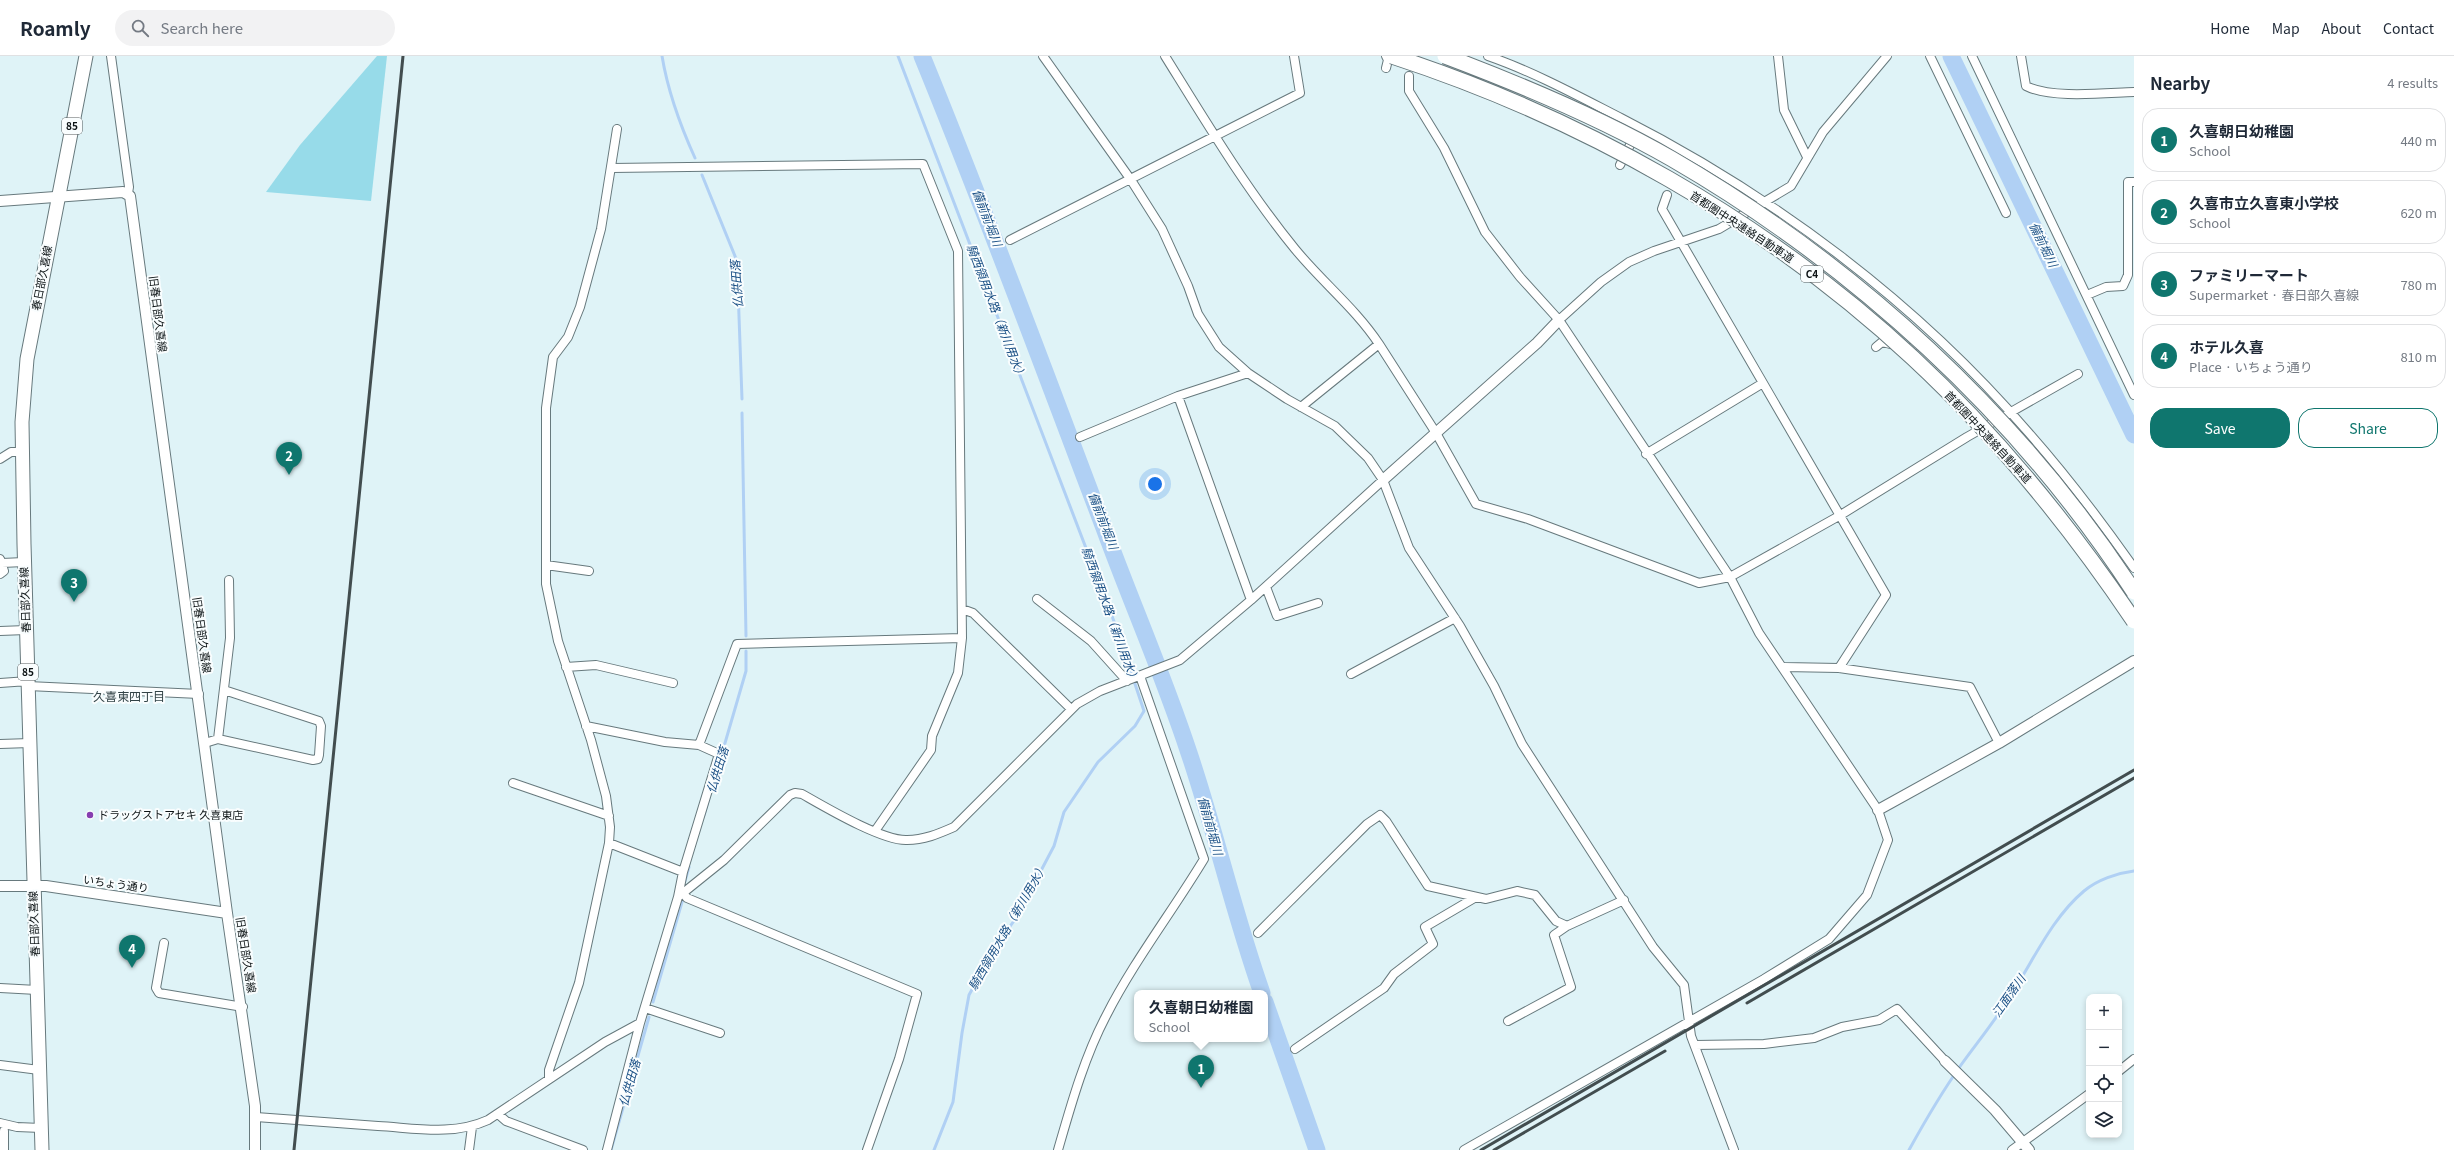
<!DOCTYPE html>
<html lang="en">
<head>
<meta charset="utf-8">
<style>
	body { margin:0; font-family:Georgia,"Noto Sans JP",serif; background:#f2f2f3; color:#1f2937 }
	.controls { position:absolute; right:12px; bottom:12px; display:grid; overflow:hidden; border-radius:8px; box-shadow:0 2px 6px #0003 }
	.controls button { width:36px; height:36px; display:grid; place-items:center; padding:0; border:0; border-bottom:1px solid #e0e1e3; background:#fff; color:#1f2937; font:20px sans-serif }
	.you { position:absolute; left:1155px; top:428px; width:14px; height:14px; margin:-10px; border:3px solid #fff; border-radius:50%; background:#1a73e8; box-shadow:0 0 0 6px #1a73e833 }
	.badge { display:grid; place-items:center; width:26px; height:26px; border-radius:50%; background:#0f766e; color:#fff; font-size:13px; font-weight:700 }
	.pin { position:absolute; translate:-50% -33px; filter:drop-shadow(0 1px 2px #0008) }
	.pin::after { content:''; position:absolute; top:21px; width:14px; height:12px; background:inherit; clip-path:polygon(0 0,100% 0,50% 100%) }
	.popup { position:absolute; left:1134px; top:934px; width:134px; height:52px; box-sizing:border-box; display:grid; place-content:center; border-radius:8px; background:#fff; filter:drop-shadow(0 1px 3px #0005); font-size:13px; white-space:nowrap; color:#747a83 }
	.popup b { font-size:15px; color:#1f2937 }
	.popup::after { content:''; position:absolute; left:50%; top:100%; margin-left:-8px; border:8px solid transparent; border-top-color:#fff }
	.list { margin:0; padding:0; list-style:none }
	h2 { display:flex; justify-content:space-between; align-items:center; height:52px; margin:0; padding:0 16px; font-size:17px }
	h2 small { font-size:13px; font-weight:400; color:#747a83 }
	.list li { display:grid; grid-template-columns:26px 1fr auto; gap:12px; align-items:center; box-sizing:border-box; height:64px; margin:0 8px 8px; padding:0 8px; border:1px solid #e0e1e3; border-radius:16px }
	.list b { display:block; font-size:15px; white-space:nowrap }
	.list p { margin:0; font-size:13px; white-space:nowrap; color:#747a83 }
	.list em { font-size:13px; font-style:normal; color:#747a83 }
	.actions { display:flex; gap:8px; padding:12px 16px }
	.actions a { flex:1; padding:9px 0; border:1px solid #0f766e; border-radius:16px; text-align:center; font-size:14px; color:#0f766e }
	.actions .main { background:#0f766e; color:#fff }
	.icon { flex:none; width:22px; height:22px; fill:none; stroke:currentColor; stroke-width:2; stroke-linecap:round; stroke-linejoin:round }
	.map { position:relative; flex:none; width:2134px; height:1094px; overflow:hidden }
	header { display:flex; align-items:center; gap:24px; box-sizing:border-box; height:56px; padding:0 20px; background:#fff; border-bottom:1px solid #e0e1e3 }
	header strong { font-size:19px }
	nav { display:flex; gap:22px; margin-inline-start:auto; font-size:14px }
	.search { width:280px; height:36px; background:#f2f2f3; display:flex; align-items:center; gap:10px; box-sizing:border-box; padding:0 14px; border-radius:22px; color:#747a83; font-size:15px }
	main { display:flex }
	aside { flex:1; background:#fff }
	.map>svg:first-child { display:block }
	.green { fill:#97dbe9 }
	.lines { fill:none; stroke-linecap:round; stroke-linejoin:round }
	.stream { stroke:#b0d0f4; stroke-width:3 }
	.river { stroke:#b0d0f4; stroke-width:17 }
	.minor-casing { stroke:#67797d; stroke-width:10 }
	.tertiary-casing { stroke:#67797d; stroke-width:12 }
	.primary-casing { stroke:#67797d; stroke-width:15 }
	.minor { stroke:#fff; stroke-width:8 }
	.tertiary { stroke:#fff; stroke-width:10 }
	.primary { stroke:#fff; stroke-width:13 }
	.rail { stroke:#424d4f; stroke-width:3 }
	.motorway-bridge-casing { stroke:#67797d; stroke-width:17; stroke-linecap:butt }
	.motorway-bridge { stroke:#fff; stroke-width:15 }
	.poi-dot { fill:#873eb0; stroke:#f9fdfe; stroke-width:1.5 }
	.labels { text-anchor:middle; stroke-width:4; stroke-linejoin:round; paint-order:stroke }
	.shield { fill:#f9fdfe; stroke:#53595b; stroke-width:1 }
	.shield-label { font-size:10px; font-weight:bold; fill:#0c1315 }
	.street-label { font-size:11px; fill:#0c1315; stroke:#f9fdfe }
	.poi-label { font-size:11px; fill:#0c1315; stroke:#f9fdfe; text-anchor:start }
	.water-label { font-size:12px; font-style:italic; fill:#184e84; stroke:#f9fdfe }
	.neighbourhood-label { font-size:12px; fill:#324347; stroke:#f9fdfe }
</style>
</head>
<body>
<header>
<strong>Roamly</strong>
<div class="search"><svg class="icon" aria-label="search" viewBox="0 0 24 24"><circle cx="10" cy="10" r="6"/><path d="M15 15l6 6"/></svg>Search here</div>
<nav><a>Home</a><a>Map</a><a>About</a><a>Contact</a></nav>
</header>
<main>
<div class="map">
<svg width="2134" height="1094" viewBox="0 0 2134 1094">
	<rect width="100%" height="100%" fill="#dff3f7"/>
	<path class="green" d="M377,0H387L371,145L266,136L300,89Z"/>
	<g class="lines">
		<path class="stream" d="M662,0C668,36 680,69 695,102
			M898,0L1115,568L1144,655L1135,670L1098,706L1064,756L1054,790L1016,862L996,890L969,939L962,977L953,1046L934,1094
			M702,119L737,205L742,343
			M742,357L746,580
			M704,759L746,615V595
			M685,825L689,811
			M653,946L682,846
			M611,1094L649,961
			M1909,1094C1925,1065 1942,1036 1961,1009C1979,984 1999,960 2014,934C2035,901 2053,861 2084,835C2097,824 2117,817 2134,815"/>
		<path class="river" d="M922,0C986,156 1044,314 1104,472C1132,548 1164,621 1189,697C1216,777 1234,858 1262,937
			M1951,0L2134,379
			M1265,946L1317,1094"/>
		<defs>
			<path id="minor" d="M111,0L129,131L128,137
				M1043,0L1131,124L1162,173L1188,230L1198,258L1219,291L1248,317L1287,343L1335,370L1368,402L1383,424L1409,492L1460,570L1494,630L1522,688L1653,891L1684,929L1691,980L1734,1094
				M1165,0C1206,66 1246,133 1295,193C1322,226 1356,253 1379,288
				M1488,0C1534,16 1578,40 1621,62C1774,140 1916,246 2028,376C2066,419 2101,465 2134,512
				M1778,0L1784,54L1807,101
				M1930,0L2006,157
				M1972,0L2134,339
				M2021,0L2026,30C2051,43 2105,37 2134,36
				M1386,12L1388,4L1386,0
				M1409,20V35L1444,92L1485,176L1520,221L1559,264L1730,521L1759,577L1878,754L1888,784L1867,839L1829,883L1764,923L1464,1094
				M1620,109L1635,79
				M612,112L923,108L958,195L962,582
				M1667,139L1662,153L1886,539L1839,612
				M1010,184L1300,37L1294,0
				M2087,239L2106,231L2123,230L2128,219V126H2134
				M1559,264L1601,226L1629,206L1654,195L1719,173L1791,130L1823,76L1887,0
				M1876,291L1882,286L1911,293L1921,284
				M1178,340L1251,544
				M1301,351L1379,288L1436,377L1476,448L1528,463L1699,527L1730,521L1839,460L1967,381L2078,318
				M1080,381L1178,340L1248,317
				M1646,398L1763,327
				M0,403L11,396H21
				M2,507L24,506
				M546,509L589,515
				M0,518L4,515L0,503
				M1266,531L1277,560L1318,547
				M1037,543L1091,585L1127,625
				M962,553L973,557L1071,653
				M0,575L26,574
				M566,611L596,609L673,627
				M1784,611L1839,612L1970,631L1999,687
				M1351,618L1455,562
				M0,627L28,625
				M28,630L199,638
				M586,670L665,686L699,689L719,698L683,816L678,841
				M218,683L313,704L318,703L319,699L321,670L319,665L224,634
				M205,687L218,683L230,582L229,524
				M0,688L30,687
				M699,689L737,588L962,582L958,617L932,680L931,694L875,775
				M513,727L609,760
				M609,787L683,816
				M684,838L687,842L917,938L899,1003L867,1094
				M1258,877L1367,768L1380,759L1386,765L1428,830L1486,843L1517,835L1535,839L1556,865L1567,870L1624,844
				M164,887L156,932L159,937L243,951
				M0,932L37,934
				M645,952L720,977
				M1508,965L1571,931L1554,879L1567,870
				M1695,989L1764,988L1814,982L1842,971L1879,964L1897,953L1945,1005
				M1295,993L1384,932L1394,918L1433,888L1425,871L1476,841
				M0,1009L39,1014
				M2119,1015L2134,1003
				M549,1023V1014L579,927L609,787L610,771L606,740L591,684L558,585L546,528V352L553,301L568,281L580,251L601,173L617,73
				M498,1058L506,1065L583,1094
				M256,1061C297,1064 337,1067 378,1070C415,1072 453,1080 488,1064L605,986L640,967L678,841L724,804L790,739L795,737L802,738C825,751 882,785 907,784C924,784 938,778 954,771L1077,648L1100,635L1180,604L1251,544L1383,424
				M0,1067L17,1071L41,1072
				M4,1075V1094
				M469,1094L472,1071
				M607,1094L640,967
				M1058,1094C1071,1049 1084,1002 1106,960C1134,905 1172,856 1204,803L1140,620
				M2012,1094L2089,1038"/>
			<path id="tertiary" d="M0,145L123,136L130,140L227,857L255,1050V1094
				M1383,424L1537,287L1559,264
				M1878,754L1999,687L2134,605
				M0,830H46L227,857
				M1945,1005L1995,1054L2029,1094"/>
			<path id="primary" d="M42,1094L24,488L22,366L27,303L86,0"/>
		</defs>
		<use href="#minor" class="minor-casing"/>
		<use href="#tertiary" class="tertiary-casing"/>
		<use href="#primary" class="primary-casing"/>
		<use href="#minor" class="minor"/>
		<use href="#tertiary" class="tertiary"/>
		<use href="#primary" class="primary"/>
		<path class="rail" d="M1747,947L2134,722
			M294,1094L403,0
			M1481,1094L2134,714
			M1494,1094L1665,995"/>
		<defs>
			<path id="motorway-bridge" d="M1392,0C1582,62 1766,165 1913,302C1997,380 2070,470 2134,565
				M1445,0C1522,29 1601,62 1672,103C1855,209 2019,359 2134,536"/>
		</defs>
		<use href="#motorway-bridge" class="motorway-bridge-casing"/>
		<use href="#motorway-bridge" class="motorway-bridge"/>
	</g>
	<circle class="poi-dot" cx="90" cy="759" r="4"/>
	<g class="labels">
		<g class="shield">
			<rect x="62" y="62" width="20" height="16" rx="3"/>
			<rect x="1801" y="210" width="22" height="16" rx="3"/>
			<rect x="18" y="608" width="20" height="16" rx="3"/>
		</g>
		<g class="shield-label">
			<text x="72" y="74">85</text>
			<text x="1812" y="222">C4</text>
			<text x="28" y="620">85</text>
		</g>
		<g class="street-label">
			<text transform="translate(1742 171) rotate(33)" y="4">首都圏中央連絡自動車道</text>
			<text transform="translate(42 222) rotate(-79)" y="4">春日部久喜線</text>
			<text transform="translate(158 258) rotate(83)" y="4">旧春日部久喜線</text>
			<text transform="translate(1988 381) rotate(47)" y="4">首都圏中央連絡自動車道</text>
			<text transform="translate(25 544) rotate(-92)" y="4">春日部久喜線</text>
			<text transform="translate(202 579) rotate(82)" y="4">旧春日部久喜線</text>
			<text transform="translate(116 828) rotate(8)" y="4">いちょう通り</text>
			<text transform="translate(34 868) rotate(-92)" y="4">春日部久喜線</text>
			<text transform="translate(246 899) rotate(81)" y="4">旧春日部久喜線</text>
		</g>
		<g class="poi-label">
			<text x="98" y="763">ドラッグストアセキ 久喜東店</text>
		</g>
		<g class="water-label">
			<text transform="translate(987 162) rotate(69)" y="4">備前前堀川</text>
			<text transform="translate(2043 189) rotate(64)" y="4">備前堀川</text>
			<text transform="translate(737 228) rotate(-94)" y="4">仏供田落</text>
			<text transform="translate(996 256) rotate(69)" y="4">騎西領用水路（新川用水）</text>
			<text transform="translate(1103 465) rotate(69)" y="4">備前前堀川</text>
			<text transform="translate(1110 559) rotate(70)" y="4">騎西領用水路（新川用水）</text>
			<text transform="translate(718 714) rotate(-73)" y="4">仏供田落</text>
			<text transform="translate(1210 770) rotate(74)" y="4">備前前堀川</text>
			<text transform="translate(1008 871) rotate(-60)" y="4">騎西領用水路（新川用水）</text>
			<text transform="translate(2009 940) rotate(-55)" y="4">江面落川</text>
			<text transform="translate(630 1027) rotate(-74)" y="4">仏供田落</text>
		</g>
		<g class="neighbourhood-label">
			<text x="129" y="645">久喜東四丁目</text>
		</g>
	</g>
</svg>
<div class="controls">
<button>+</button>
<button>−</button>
<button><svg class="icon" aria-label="locate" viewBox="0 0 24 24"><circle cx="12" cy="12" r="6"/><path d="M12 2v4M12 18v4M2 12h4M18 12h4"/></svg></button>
<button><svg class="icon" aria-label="layers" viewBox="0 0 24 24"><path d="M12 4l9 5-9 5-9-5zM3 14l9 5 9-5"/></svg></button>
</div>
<div class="you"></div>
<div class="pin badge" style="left:1201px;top:1032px">1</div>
<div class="popup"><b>久喜朝日幼稚園</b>School</div>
<div class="pin badge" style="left:289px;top:419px">2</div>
<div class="pin badge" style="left:74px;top:546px">3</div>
<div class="pin badge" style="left:132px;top:912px">4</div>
</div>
<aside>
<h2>Nearby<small>4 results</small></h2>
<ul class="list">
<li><span class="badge">1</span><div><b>久喜朝日幼稚園</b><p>School</p></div><em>440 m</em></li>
<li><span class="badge">2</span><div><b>久喜市立久喜東小学校</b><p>School</p></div><em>620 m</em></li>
<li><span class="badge">3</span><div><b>ファミリーマート</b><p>Supermarket · 春日部久喜線</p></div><em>780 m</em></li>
<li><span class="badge">4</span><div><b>ホテル久喜</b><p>Place · いちょう通り</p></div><em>810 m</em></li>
</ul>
<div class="actions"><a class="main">Save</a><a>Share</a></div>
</aside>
</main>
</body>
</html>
